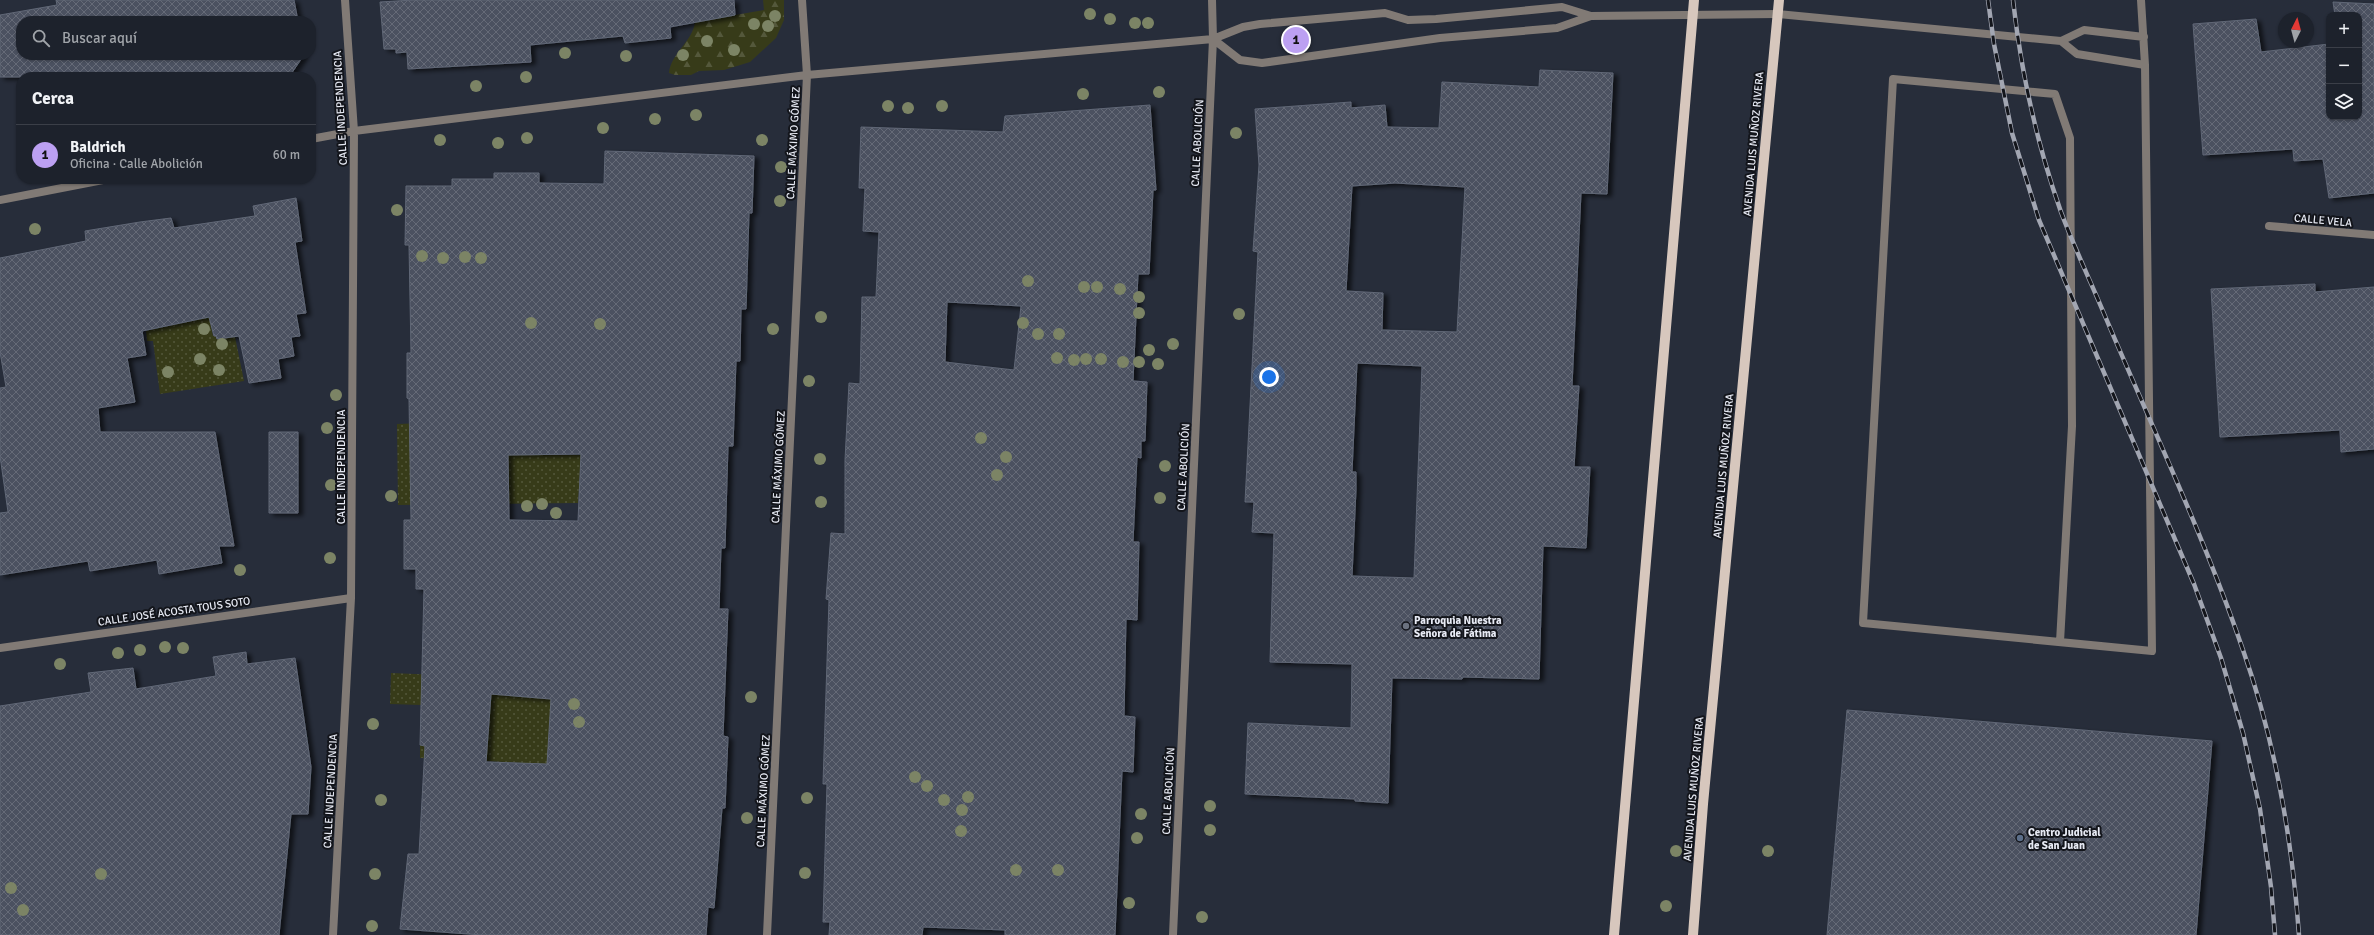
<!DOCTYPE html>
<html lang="es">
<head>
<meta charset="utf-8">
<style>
	body { margin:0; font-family:Signika,sans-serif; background:#2a2f38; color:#f1f3f6 }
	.controls { position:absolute; right:12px; top:12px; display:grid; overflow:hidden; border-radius:8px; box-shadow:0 1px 3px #0004 }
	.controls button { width:36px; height:36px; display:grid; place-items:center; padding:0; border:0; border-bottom:1px solid #3b3f48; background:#1d222c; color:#f1f3f6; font:20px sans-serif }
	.compass { position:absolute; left:2278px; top:12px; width:36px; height:36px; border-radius:50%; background:#1d222c; box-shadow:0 1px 3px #0004; rotate:6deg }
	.you { position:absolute; left:1269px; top:377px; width:14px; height:14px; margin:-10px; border:3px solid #fff; border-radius:50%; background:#1a73e8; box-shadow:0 0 0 6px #1a73e833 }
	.badge { display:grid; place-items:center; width:26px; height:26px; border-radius:50%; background:#bca0f2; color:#111; font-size:13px; font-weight:700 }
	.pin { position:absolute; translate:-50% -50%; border:2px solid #fff; box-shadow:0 1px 4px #0006 }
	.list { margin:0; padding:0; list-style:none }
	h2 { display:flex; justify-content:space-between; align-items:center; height:52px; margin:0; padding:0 16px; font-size:17px }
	h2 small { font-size:13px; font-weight:400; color:#a0a4a9 }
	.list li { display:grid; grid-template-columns:26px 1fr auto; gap:12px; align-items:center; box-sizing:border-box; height:60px; padding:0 16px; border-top:1px solid #3b3f48 }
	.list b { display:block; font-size:15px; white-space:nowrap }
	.list p { margin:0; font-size:13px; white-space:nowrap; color:#a0a4a9 }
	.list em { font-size:13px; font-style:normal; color:#a0a4a9 }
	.icon { flex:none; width:22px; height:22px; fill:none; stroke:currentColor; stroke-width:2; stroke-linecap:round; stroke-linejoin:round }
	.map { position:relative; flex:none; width:2374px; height:935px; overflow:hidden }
	.search { position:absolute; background:#1d222c; box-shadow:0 1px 3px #0004; left:16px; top:16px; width:300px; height:44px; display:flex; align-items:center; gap:10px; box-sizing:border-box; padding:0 14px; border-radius:16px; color:#a0a4a9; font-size:15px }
	.panel { position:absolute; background:#1d222c; box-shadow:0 1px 3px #0004; left:16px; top:72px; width:300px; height:112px; border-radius:16px }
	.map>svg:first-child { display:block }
	.grass { fill:url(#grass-dots) }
	.forest { fill:url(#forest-firs) }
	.building { fill:url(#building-cross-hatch); stroke:#606776; fill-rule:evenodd; filter:url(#shadow) }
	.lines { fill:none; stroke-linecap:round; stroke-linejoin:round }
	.lane { stroke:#817a75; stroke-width:8 }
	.street { stroke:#817a75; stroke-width:8 }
	.primary { stroke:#d7c7bd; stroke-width:10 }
	.rail-casing { stroke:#a2a6b2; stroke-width:4.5 }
	.rail { stroke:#13151b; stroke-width:3; stroke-dasharray:9; stroke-linecap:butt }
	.tree { fill:#7c8465 }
	.worship-dot { fill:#6b7280; stroke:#13151b; stroke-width:1.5 }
	.service-dot { fill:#5c6f8a; stroke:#13151b; stroke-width:1.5 }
	.labels { text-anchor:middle; stroke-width:4; stroke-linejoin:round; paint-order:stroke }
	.street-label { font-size:11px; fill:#e8ebf5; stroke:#13151b }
	.poi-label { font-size:11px; font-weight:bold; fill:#e8ebf5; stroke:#13151b; text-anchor:start }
</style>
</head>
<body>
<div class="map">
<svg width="2374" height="935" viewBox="0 0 2374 935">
	<defs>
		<pattern id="grass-dots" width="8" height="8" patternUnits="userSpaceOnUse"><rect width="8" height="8" fill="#373b19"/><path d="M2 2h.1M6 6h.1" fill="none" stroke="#54583b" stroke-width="1.8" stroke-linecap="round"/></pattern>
		<pattern id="forest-firs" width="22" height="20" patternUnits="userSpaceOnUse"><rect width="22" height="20" fill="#373b19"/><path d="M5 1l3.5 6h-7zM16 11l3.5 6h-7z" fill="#54583b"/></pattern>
		<pattern id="building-cross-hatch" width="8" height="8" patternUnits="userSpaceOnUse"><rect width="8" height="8" fill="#4b5160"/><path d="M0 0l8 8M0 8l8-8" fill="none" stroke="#656a77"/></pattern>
		<filter id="shadow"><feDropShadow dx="4.5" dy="2.5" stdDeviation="2" flood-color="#0009"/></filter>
	</defs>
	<rect width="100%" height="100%" fill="#272d3a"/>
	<path class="grass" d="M209,317L213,336H217V339L235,337L244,381L160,394L153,341H147L146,331Z
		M540,419L549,454L581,455L578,503L398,505L397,424Z
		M391,673L535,679L551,699L566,765L420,758V745L484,750L422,690L421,705L390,704Z"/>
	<path class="forest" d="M763,0H784V20L776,38L750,62L724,70L699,71L691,75H675L669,73C671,53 693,41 695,22L764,10Z"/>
	<path class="building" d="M56,0H294L298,21H21V55H304L289,77H0V15L57,5Z
		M413,0H734L735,15L670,27L671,38L625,43L623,36L530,45L531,62L408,69L407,52L396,53V49H384L380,2Z
		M2333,2L2374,4V193L2329,198L2323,159L2294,161L2293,149L2203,155L2193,24L2256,19L2261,52L2329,44V117H2359V15H2335Z
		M1540,70L1613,73L1607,194L1581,193L1572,386H1579L1574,467H1590L1586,548L1543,546L1539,679L1463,677L1462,679L1392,678L1388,803L1355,801V799L1245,794L1248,723L1351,728L1352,664L1270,662L1274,533L1252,532L1254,502H1245L1258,252L1253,251L1259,165L1255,109L1351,102V108L1385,105L1387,127L1439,128L1442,82L1539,87ZM1395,183L1465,187L1457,332L1382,330L1383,293L1346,291L1352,186ZM1357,363L1422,366L1414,578L1352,576L1356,490V472H1352Z
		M1150,105L1156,190H1153L1149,274H1138L1133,381L1147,382L1145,441H1141V458L1137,457L1133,542H1139L1137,620L1126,619L1124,716L1135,717L1133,772L1122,771L1115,935H1005V930L923,927L922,935H829L830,922H823L827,784H823L829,600L826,599L831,533L845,534V460L849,383L860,384L862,297H876L879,232L863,231L865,188H859L861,127L1003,132L1005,116ZM947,302L1021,306L1014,370L945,362Z
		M605,151L754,156L752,213H749L746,309H741L740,361H736L733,446H728L725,548H721L719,609H728L723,736L728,737L725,808H722L714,908L708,907L706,935H482L400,929L408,854H419L425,746L420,745L424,589H416V569H404V520H411L409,399L407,398V353H411L409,245H405L406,186H452V179H494V173H539V183L604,184ZM581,454L578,521L509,520L508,455ZM491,694L551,699L547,764L486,762Z
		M296,198L302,241L295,242L306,313L296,314L300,336L291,337L294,356L278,359L281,378L249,383L239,336L217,339L216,336H214L209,317L142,331L146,355L127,358L135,402L98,408L100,432H215L234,546H219L222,563L159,574L157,560L90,571L88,561L0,575V513L8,512L0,456V388L6,387L0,352V258L86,241L85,231L140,222L171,218L174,228L255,216L253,206Z
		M2315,284V292L2374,287V449L2341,452L2340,430L2220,437L2211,289Z
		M269,432H298V513H269Z
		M246,652L247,664L295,658L311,767L308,814H291L279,935H0V706L91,692L88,673L133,668L136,689L216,676L213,657Z
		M1847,710L2212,741L2196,935H1827Z"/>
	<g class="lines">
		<path class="lane" d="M1777,14L2061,41L2084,30L2144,37
			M2061,41L2077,54L2145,65
			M2060,642L2072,426L2070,138L2055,94L1893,79L1863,623L2152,651L2145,65L2141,0"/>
		<path class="street" d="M1213,39L1240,60L1262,63L1440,38L1557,28L1591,16
			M311,139L354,131L807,75L1213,39L1243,27L1260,24L1385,13L1408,20L1436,19L1562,7L1591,16L1777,14
			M0,200L108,179
			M2269,226L2374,235
			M0,648L351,598
			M333,935L351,598L354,131L345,0
			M767,935L807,75L802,0
			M1173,935L1213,39L1212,0"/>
		<path class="primary" d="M1614,935L1694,0
			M1693,935L1703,804L1779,0"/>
		<defs>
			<path id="rail" d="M1988,0L1994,44L2012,133L2039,220L2194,584L2221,658L2243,733L2260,809L2271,887L2275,935
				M2013,0C2021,72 2037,144 2061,212C2074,247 2091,282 2105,316C2152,427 2204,536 2243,650C2275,741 2292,838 2299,935"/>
		</defs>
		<use href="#rail" class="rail-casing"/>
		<use href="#rail" class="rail"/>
	</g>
	<g class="tree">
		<circle cx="1090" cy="14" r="6"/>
		<circle cx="775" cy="16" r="6"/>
		<circle cx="1110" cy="19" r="6"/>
		<circle cx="1135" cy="23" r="6"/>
		<circle cx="1148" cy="23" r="6"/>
		<circle cx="754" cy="24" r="6"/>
		<circle cx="768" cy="26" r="6"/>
		<circle cx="707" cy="41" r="6"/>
		<circle cx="734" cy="50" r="6"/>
		<circle cx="565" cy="53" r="6"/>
		<circle cx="683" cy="55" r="6"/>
		<circle cx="626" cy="56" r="6"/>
		<circle cx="526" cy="77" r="6"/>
		<circle cx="476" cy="86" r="6"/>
		<circle cx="1159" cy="92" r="6"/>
		<circle cx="1083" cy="94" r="6"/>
		<circle cx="888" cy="106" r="6"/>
		<circle cx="942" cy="106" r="6"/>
		<circle cx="908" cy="108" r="6"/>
		<circle cx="696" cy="115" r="6"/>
		<circle cx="655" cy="119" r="6"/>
		<circle cx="603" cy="128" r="6"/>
		<circle cx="1236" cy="133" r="6"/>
		<circle cx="527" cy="138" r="6"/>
		<circle cx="440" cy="140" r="6"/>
		<circle cx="762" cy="140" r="6"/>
		<circle cx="498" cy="143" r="6"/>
		<circle cx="781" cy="167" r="6"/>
		<circle cx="780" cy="201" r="6"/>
		<circle cx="397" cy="210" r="6"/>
		<circle cx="35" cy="229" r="6"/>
		<circle cx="422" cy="256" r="6"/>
		<circle cx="465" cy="257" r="6"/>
		<circle cx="443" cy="258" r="6"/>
		<circle cx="481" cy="258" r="6"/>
		<circle cx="1028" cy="281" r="6"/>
		<circle cx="1084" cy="287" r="6"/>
		<circle cx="1097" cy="287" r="6"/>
		<circle cx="1120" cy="289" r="6"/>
		<circle cx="1139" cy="297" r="6"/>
		<circle cx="1139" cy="313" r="6"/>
		<circle cx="1239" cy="314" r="6"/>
		<circle cx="821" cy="317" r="6"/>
		<circle cx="531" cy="323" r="6"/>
		<circle cx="1023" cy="323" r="6"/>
		<circle cx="600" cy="324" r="6"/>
		<circle cx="204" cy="329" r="6"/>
		<circle cx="773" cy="329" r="6"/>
		<circle cx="1038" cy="334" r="6"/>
		<circle cx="1059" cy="334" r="6"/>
		<circle cx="222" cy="344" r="6"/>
		<circle cx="1173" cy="344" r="6"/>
		<circle cx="1149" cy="350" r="6"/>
		<circle cx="1057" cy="358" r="6"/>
		<circle cx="200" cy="359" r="6"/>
		<circle cx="1086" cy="359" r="6"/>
		<circle cx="1101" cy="359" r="6"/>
		<circle cx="1074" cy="360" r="6"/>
		<circle cx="1123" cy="362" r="6"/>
		<circle cx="1139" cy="362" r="6"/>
		<circle cx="1158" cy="364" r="6"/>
		<circle cx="219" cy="370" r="6"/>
		<circle cx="168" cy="372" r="6"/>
		<circle cx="809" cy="381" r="6"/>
		<circle cx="336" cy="395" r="6"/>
		<circle cx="327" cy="428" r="6"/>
		<circle cx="981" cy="438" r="6"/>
		<circle cx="1006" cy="457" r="6"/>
		<circle cx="820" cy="459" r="6"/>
		<circle cx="1165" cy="466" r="6"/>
		<circle cx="997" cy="475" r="6"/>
		<circle cx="331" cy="485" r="6"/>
		<circle cx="391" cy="496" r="6"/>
		<circle cx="1160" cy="498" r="6"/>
		<circle cx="821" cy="502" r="6"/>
		<circle cx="542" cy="504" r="6"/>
		<circle cx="527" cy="506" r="6"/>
		<circle cx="556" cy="513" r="6"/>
		<circle cx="330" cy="558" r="6"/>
		<circle cx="240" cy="570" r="6"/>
		<circle cx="165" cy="647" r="6"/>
		<circle cx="183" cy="648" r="6"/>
		<circle cx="140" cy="650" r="6"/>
		<circle cx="118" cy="653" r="6"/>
		<circle cx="60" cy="664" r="6"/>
		<circle cx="751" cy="697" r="6"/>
		<circle cx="574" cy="704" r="6"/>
		<circle cx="579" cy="722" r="6"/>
		<circle cx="373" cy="724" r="6"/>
		<circle cx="915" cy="777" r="6"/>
		<circle cx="927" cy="786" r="6"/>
		<circle cx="968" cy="797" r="6"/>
		<circle cx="807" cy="798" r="6"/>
		<circle cx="381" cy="800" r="6"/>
		<circle cx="944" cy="800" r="6"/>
		<circle cx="1210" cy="806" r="6"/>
		<circle cx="962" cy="810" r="6"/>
		<circle cx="1141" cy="814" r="6"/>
		<circle cx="747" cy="818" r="6"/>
		<circle cx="1210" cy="830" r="6"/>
		<circle cx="961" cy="831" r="6"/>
		<circle cx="1137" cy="838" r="6"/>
		<circle cx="1676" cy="851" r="6"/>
		<circle cx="1768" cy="851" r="6"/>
		<circle cx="1016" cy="870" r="6"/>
		<circle cx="1058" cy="870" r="6"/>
		<circle cx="805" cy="873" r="6"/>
		<circle cx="101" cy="874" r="6"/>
		<circle cx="375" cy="874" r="6"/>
		<circle cx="11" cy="888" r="6"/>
		<circle cx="1129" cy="903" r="6"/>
		<circle cx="1666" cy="906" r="6"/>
		<circle cx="23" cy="910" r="6"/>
		<circle cx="1202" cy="917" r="6"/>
		<circle cx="372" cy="926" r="6"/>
	</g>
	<circle class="worship-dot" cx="1406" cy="626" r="4"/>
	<circle class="service-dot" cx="2020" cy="838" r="4"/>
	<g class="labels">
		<g class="street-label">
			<text transform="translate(340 108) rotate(-93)" y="4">CALLE INDEPENDENCIA</text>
			<text transform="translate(793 143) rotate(-87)" y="4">CALLE MÁXIMO GÓMEZ</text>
			<text transform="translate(1197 143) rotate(-87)" y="4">CALLE ABOLICIÓN</text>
			<text transform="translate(1753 144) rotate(-85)" y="4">AVENIDA LUIS MUÑOZ RIVERA</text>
			<text transform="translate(2323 220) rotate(5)" y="4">CALLE VELA</text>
			<text transform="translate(1723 466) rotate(-85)" y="4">AVENIDA LUIS MUÑOZ RIVERA</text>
			<text transform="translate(341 467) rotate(-90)" y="4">CALLE INDEPENDENCIA</text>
			<text transform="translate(778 467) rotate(-87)" y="4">CALLE MÁXIMO GÓMEZ</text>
			<text transform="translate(1183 467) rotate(-87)" y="4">CALLE ABOLICIÓN</text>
			<text transform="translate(174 611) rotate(-8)" y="4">CALLE JOSÉ ACOSTA TOUS SOTO</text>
			<text transform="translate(1693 789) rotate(-85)" y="4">AVENIDA LUIS MUÑOZ RIVERA</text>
			<text transform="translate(330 791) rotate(-87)" y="4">CALLE INDEPENDENCIA</text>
			<text transform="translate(763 791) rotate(-87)" y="4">CALLE MÁXIMO GÓMEZ</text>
			<text transform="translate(1168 791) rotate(-87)" y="4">CALLE ABOLICIÓN</text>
		</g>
		<g class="poi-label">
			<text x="1414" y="624">Parroquia Nuestra<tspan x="1414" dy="13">Señora de Fátima</tspan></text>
			<text x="2028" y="836">Centro Judicial<tspan x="2028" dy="13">de San Juan</tspan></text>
		</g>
	</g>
</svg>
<div class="controls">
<button>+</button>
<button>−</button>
<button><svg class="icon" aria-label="layers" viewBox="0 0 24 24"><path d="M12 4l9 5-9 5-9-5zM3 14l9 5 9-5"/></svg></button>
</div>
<svg class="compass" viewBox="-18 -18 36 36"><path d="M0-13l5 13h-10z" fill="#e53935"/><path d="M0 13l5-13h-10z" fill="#a0a4a9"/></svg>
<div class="you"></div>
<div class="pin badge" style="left:1296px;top:40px">1</div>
<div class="search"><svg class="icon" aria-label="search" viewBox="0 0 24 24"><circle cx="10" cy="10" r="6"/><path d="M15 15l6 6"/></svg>Buscar aquí</div>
<section class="panel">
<h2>Cerca<small></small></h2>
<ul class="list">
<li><span class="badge">1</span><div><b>Baldrich</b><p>Oficina · Calle Abolición</p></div><em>60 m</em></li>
</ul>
</section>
</div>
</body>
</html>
